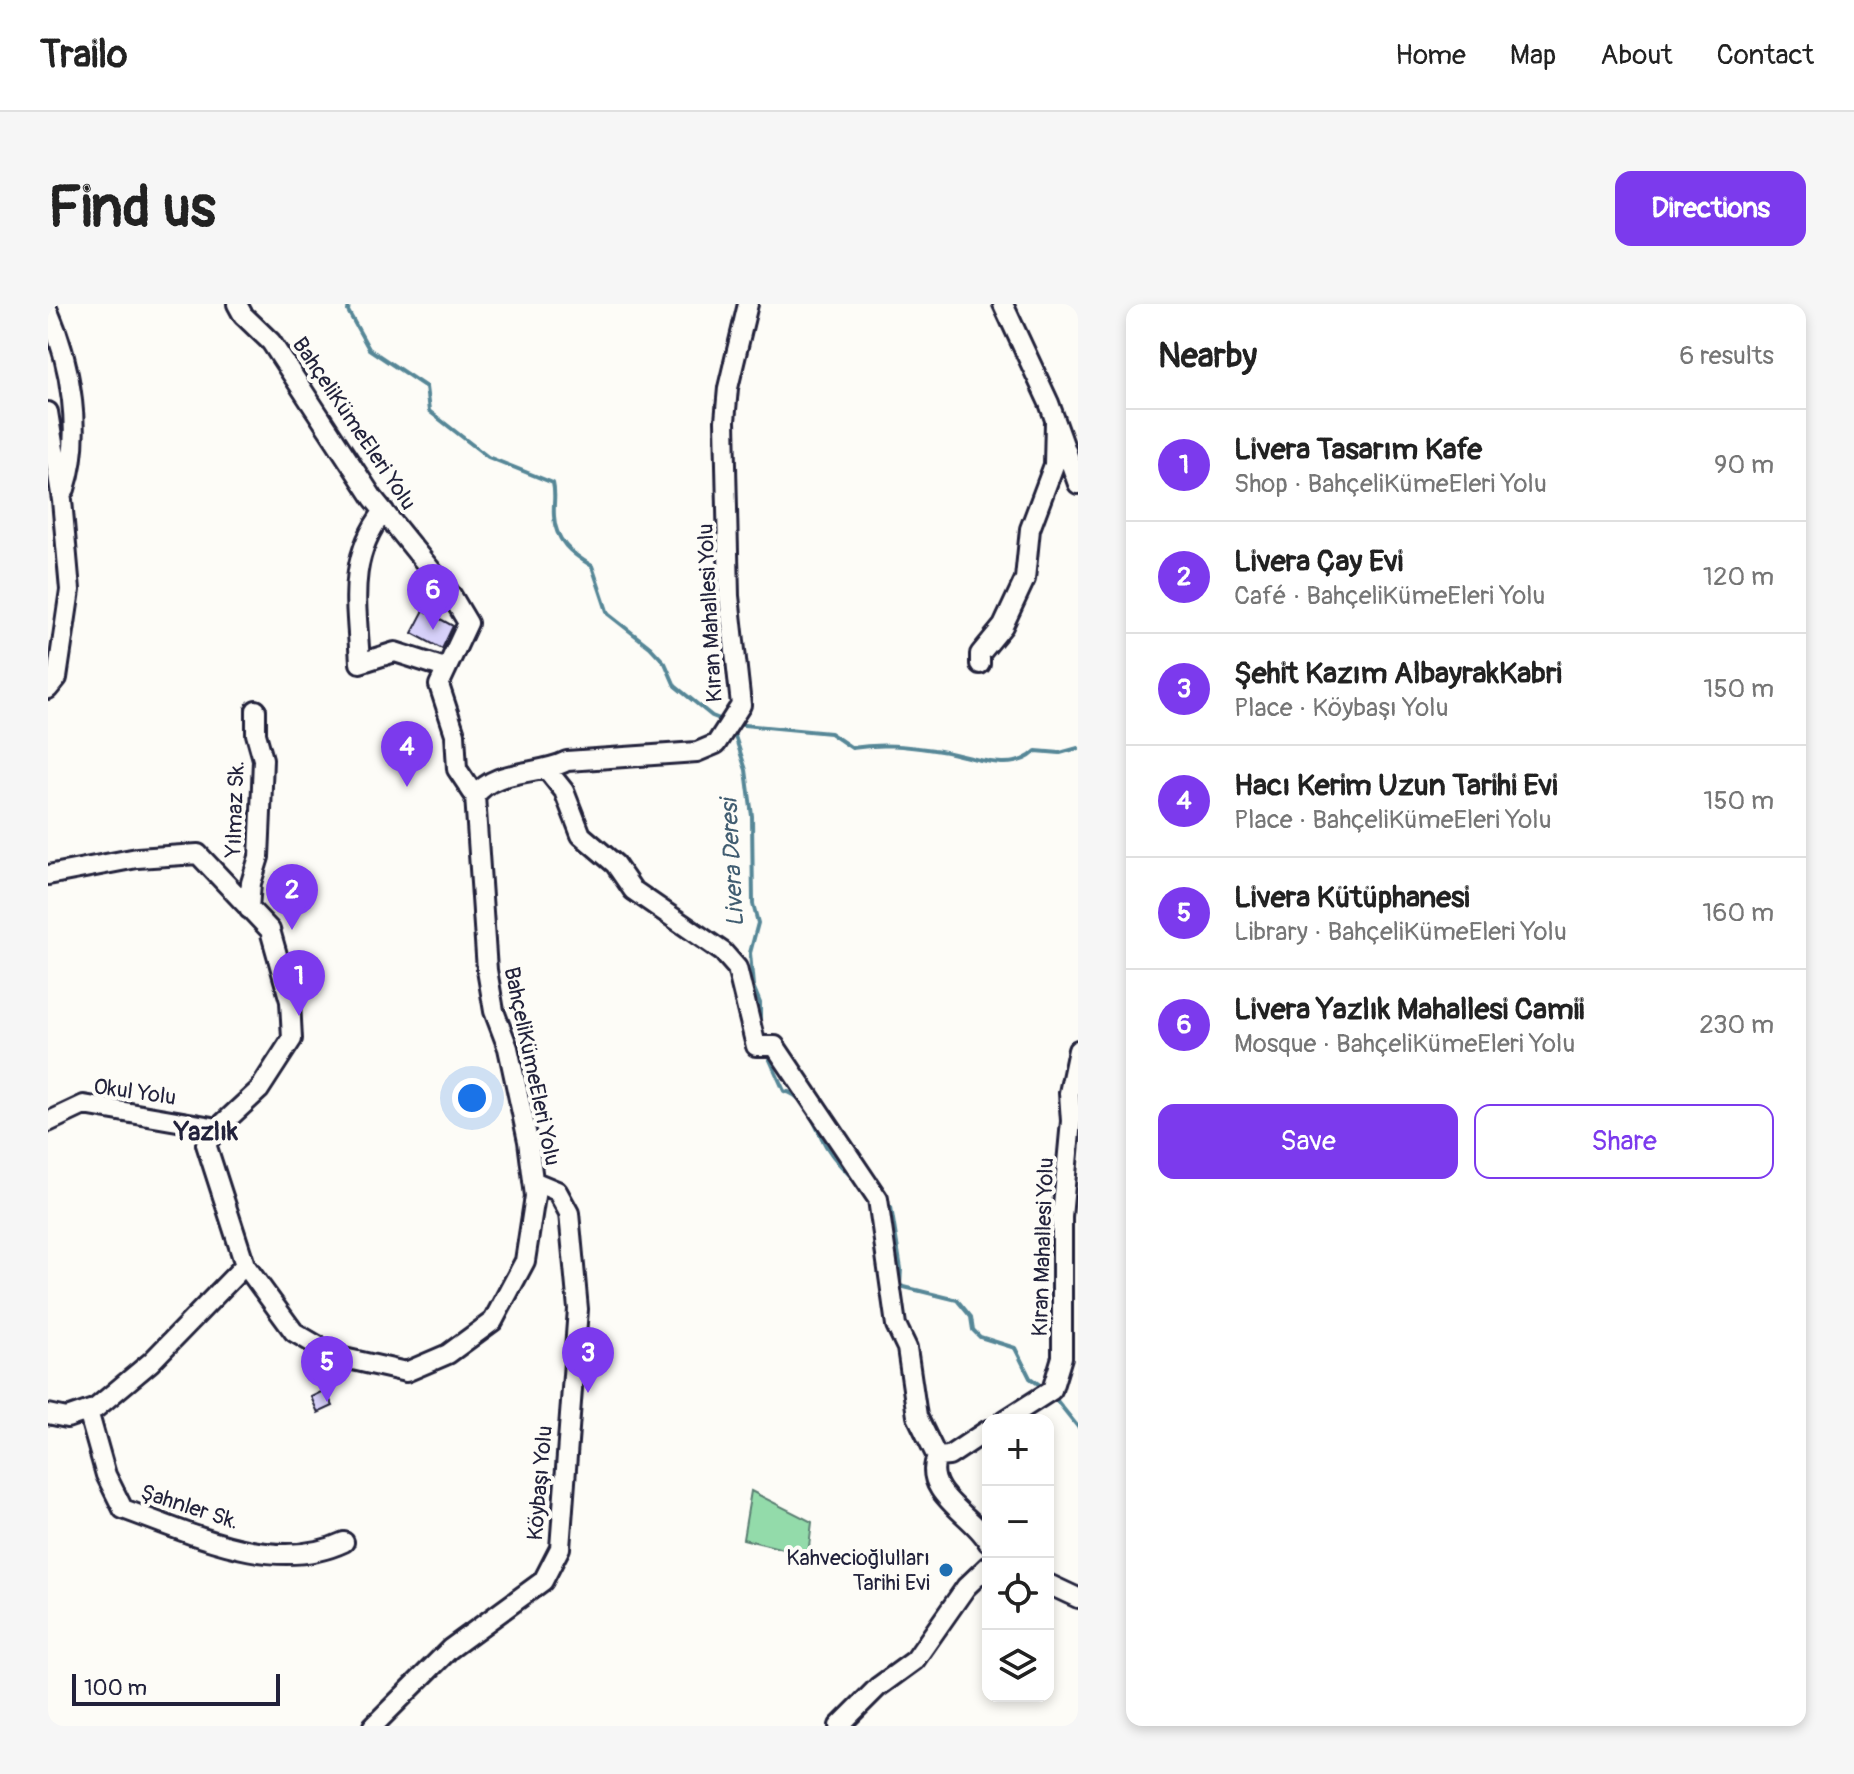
<!DOCTYPE html>
<html lang="en">
<head>
<meta charset="utf-8">
<style>
	body { margin:0; font-family:Pangolin,sans-serif; background:#f6f6f6; color:#222 }
	.controls { position:absolute; right:24px; bottom:24px; display:grid; overflow:hidden; border-radius:16px; box-shadow:0 4px 12px #0003 }
	.controls button { width:72px; height:72px; display:grid; place-items:center; padding:0; border:0; border-bottom:2px solid #e0e0e0; background:#fff; color:#222; font:40px sans-serif }
	.scale { position:absolute; left:24px; bottom:20px; width:208px; box-sizing:border-box; padding-left:8px; border:4px solid #22223b; border-top:0; font-size:22px; line-height:28px; white-space:nowrap; color:#22223b; -webkit-text-stroke:6px #fdfcf7; paint-order:stroke }
	.you { position:absolute; left:424px; top:794px; width:28px; height:28px; margin:-20px; border:6px solid #fff; border-radius:50%; background:#1a73e8; box-shadow:0 0 0 12px #1a73e833 }
	.badge { display:grid; place-items:center; width:52px; height:52px; border-radius:50%; background:#7c3aed; color:#fff; font-size:26px; font-weight:700 }
	.pin { position:absolute; translate:-50% -66px; filter:drop-shadow(0 2px 4px #0008) }
	.pin::after { content:''; position:absolute; top:42px; width:28px; height:24px; background:inherit; clip-path:polygon(0 0,100% 0,50% 100%) }
	.list { margin:0; padding:0; list-style:none }
	h2 { display:flex; justify-content:space-between; align-items:center; height:104px; margin:0; padding:0 32px; font-size:34px }
	h2 small { font-size:26px; font-weight:400; color:#767676 }
	.list li { display:grid; grid-template-columns:52px 1fr auto; gap:24px; align-items:center; box-sizing:border-box; height:112px; padding:0 32px; border-top:2px solid #e0e0e0 }
	.list b { display:block; font-size:30px; white-space:nowrap }
	.list p { margin:0; font-size:26px; white-space:nowrap; color:#767676 }
	.list em { font-size:26px; font-style:normal; color:#767676 }
	.actions { display:flex; gap:16px; padding:24px 32px }
	.actions a { flex:1; padding:18px 0; border:2px solid #7c3aed; border-radius:16px; text-align:center; font-size:28px; color:#7c3aed }
	.actions .main { background:#7c3aed; color:#fff }
	.icon { flex:none; width:44px; height:44px; fill:none; stroke:currentColor; stroke-width:2; stroke-linecap:round; stroke-linejoin:round }
	.map { position:relative; flex:none; width:1030px; height:1422px; overflow:hidden; border-radius:16px }
	header { display:flex; align-items:center; gap:48px; box-sizing:border-box; height:112px; padding:0 40px; background:#fff; border-bottom:2px solid #e0e0e0 }
	header strong { font-size:38px }
	nav { display:flex; gap:44px; margin-inline-start:auto; font-size:28px }
	.intro { display:flex; align-items:center; justify-content:space-between; box-sizing:border-box; height:192px; padding:0 48px }
	h1 { margin:0; font-size:56px }
	.button { padding:20px 36px; border-radius:16px; background:#7c3aed; color:#fff; font-size:28px; font-weight:700 }
	main { display:flex; gap:48px; padding:0 48px }
	aside { flex:1; background:#fff; border-radius:16px; box-shadow:0 4px 12px #0003 }
	.map>svg:first-child { display:block }
	.green { fill:#93dbaa; stroke:#5a7e72; stroke-width:2 }
	.lines { fill:none; stroke-linecap:round; stroke-linejoin:round }
	.stream { stroke:#578797; stroke-width:4 }
	.building { fill:#d7d1fa; stroke:#22223b; stroke-width:2 }
	.minor-casing { stroke:#22223b; stroke-width:24 }
	.minor { stroke:#fdfcf7; stroke-width:18 }
	.poi-dot { fill:#1f6fb2; stroke:#fdfcf7; stroke-width:3 }
	.labels { text-anchor:middle; stroke-width:8; stroke-linejoin:round; paint-order:stroke }
	.street-label { font-size:22px; fill:#22223b; stroke:#fdfcf7 }
	.poi-label { font-size:22px; fill:#22223b; stroke:#fdfcf7; text-anchor:end }
	.water-label { font-size:24px; font-style:italic; fill:#415d71; stroke:#fdfcf7 }
	.quarter-label { font-size:26px; font-weight:bold; fill:#22223b; stroke:#fdfcf7 }
</style>
</head>
<body>
<header>
<strong>Trailo</strong>
<nav><a>Home</a><a>Map</a><a>About</a><a>Contact</a></nav>
</header>
<div class="intro"><h1>Find us</h1><a class="button">Directions</a></div>
<main>
<div class="map">
<svg width="1030" height="1422" viewBox="0 0 1030 1422">
	<rect width="100%" height="100%" fill="#fdfcf7"/>
	<filter id="ink" filterUnits="userSpaceOnUse"><feTurbulence type="fractalNoise" baseFrequency=".0125" numOctaves="2"/><feDisplacementMap in="SourceGraphic" scale="16" xChannelSelector="R" yChannelSelector="G"/><feConvolveMatrix kernelMatrix="1 2 1 2 8 2 1 2 1" color-interpolation-filters="sRGB"/></filter>
	<g filter="url(#ink)">
		<path class="green" d="M703,1187L764,1218L760,1251L695,1235Z"/>
		<g class="lines">
			<path class="stream" d="M301,0L300,7L321,45L378,83L381,107L440,153L505,179C508,191 505,199 506,212C507,237 524,250 544,262L560,310L602,343L617,359L627,382L664,412L677,417
				M685,420L782,429L804,444C833,439 858,442 886,446C917,449 962,473 988,447L1012,449L1030,444
				M685,426L698,466L704,512L705,600L710,619L702,649L705,682L712,699V723
				M718,747L736,787C758,790 768,825 778,842C786,855 797,867 808,877
				M837,900L843,903L853,965L852,982L909,996L923,1013L925,1026L932,1033L967,1044L982,1074L996,1084
				M1006,1093L1030,1123"/>
		</g>
		<path class="building" d="M376,306L405,322L394,345L364,329Z
			M277,1086L285,1102L270,1109L263,1093Z"/>
		<g class="lines">
			<defs>
				<path id="minor" d="M955,0L1001,99L1030,180
					M0,7C23,59 35,130 17,185
					M0,108L14,196L22,286L9,374L0,385
					M336,207C298,256 309,301 312,359L347,348L397,364
					M932,360V350L955,322L977,275L982,225L1006,161L1007,117
					M500,467L516,487L533,531L567,560L585,586L675,648L689,664L708,742H727L830,895L848,1021L859,1044L869,1112L889,1153L901,1152L940,1126
					M427,492C447,464 490,472 519,457L649,448L668,440L693,401L681,292L677,117L680,84L700,0
					M0,571L89,554L150,550L222,626L242,697L244,735L211,786L170,824L158,840L197,961L246,1028L287,1052L358,1068L400,1050L445,1017L477,957L487,892L480,837L460,744L446,707L439,666L427,492L409,465L407,430L391,381L420,319L404,292L325,194L223,38L195,11L189,0
					M201,605L203,579L211,553L213,508L215,455L208,430V406
					M0,818L36,801L170,824
					M40,1107L58,1171L75,1205C143,1229 226,1271 296,1238
					M0,1110L19,1114L48,1104L103,1058L197,961
					M957,1116L1004,1086L1014,1053V913L1023,817L1021,789L1030,746
					M889,1153C873,1189 927,1212 940,1238
					M1000,1280L1030,1294
					M325,1422L402,1345L495,1277L512,1244L530,1005L521,909L509,887L485,877
					M791,1422L830,1383L867,1356L918,1283L940,1262"/>
			</defs>
			<use href="#minor" class="minor-casing"/>
			<use href="#minor" class="minor"/>
		</g>
	</g>
	<circle class="poi-dot" cx="898" cy="1266" r="8"/>
	<g class="labels">
		<g class="street-label">
			<text transform="translate(307 119) rotate(56)" y="8">BahçeliKümeEleri Yolu</text>
			<text transform="translate(661 309) rotate(-93)" y="8">Kıran Mahallesi Yolu</text>
			<text transform="translate(186 505) rotate(-88)" y="8">Yılmaz Sk.</text>
			<text transform="translate(485 762) rotate(78)" y="8">BahçeliKümeEleri Yolu</text>
			<text transform="translate(87 787) rotate(8)" y="8">Okul Yolu</text>
			<text transform="translate(994 943) rotate(-88)" y="8">Kıran Mahallesi Yolu</text>
			<text transform="translate(491 1179) rotate(-85)" y="8">Köybaşı Yolu</text>
			<text transform="translate(142 1202) rotate(18)" y="8">Şahnler Sk.</text>
		</g>
		<g class="poi-label">
			<text x="882" y="1261">Kahvecioğlulları<tspan x="882" dy="25">Tarihi Evi</tspan></text>
		</g>
		<g class="water-label">
			<text transform="translate(684 559) rotate(-93)" y="8">Livera Deresi</text>
		</g>
		<g class="quarter-label">
			<text x="158" y="836">Yazlık</text>
		</g>
	</g>
</svg>
<div class="controls">
<button>+</button>
<button>−</button>
<button><svg class="icon" aria-label="locate" viewBox="0 0 24 24"><circle cx="12" cy="12" r="6"/><path d="M12 2v4M12 18v4M2 12h4M18 12h4"/></svg></button>
<button><svg class="icon" aria-label="layers" viewBox="0 0 24 24"><path d="M12 4l9 5-9 5-9-5zM3 14l9 5 9-5"/></svg></button>
</div>
<div class="scale">100 m</div>
<div class="you"></div>
<div class="pin badge" style="left:251px;top:712px">1</div>
<div class="pin badge" style="left:244px;top:626px">2</div>
<div class="pin badge" style="left:540px;top:1089px">3</div>
<div class="pin badge" style="left:359px;top:483px">4</div>
<div class="pin badge" style="left:279px;top:1098px">5</div>
<div class="pin badge" style="left:385px;top:326px">6</div>
</div>
<aside>
<h2>Nearby<small>6 results</small></h2>
<ul class="list">
<li><span class="badge">1</span><div><b>Livera Tasarım Kafe</b><p>Shop · BahçeliKümeEleri Yolu</p></div><em>90 m</em></li>
<li><span class="badge">2</span><div><b>Livera Çay Evi</b><p>Café · BahçeliKümeEleri Yolu</p></div><em>120 m</em></li>
<li><span class="badge">3</span><div><b>Şehit Kazım AlbayrakKabri</b><p>Place · Köybaşı Yolu</p></div><em>150 m</em></li>
<li><span class="badge">4</span><div><b>Hacı Kerim Uzun Tarihi Evi</b><p>Place · BahçeliKümeEleri Yolu</p></div><em>150 m</em></li>
<li><span class="badge">5</span><div><b>Livera Kütüphanesi</b><p>Library · BahçeliKümeEleri Yolu</p></div><em>160 m</em></li>
<li><span class="badge">6</span><div><b>Livera Yazlık Mahallesi Camii</b><p>Mosque · BahçeliKümeEleri Yolu</p></div><em>230 m</em></li>
</ul>
<div class="actions"><a class="main">Save</a><a>Share</a></div>
</aside>
</main>
</body>
</html>
